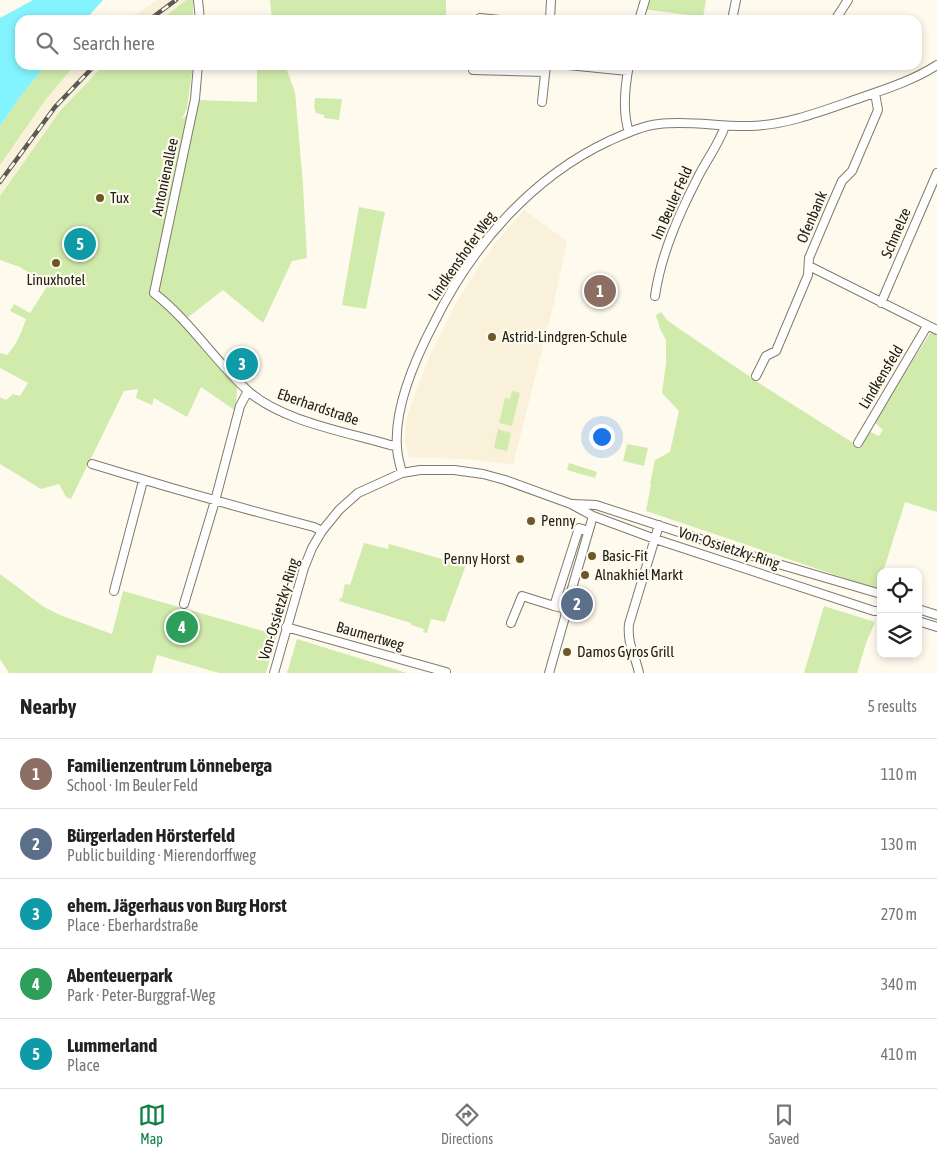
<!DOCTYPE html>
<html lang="en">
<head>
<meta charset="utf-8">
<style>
	body { margin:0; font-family:"Asap Condensed",sans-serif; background:#f6f6f6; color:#222 }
	.controls { position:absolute; right:15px; bottom:15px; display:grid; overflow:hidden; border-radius:10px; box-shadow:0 2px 8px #0003 }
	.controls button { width:45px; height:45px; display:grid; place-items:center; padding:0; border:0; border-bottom:1px solid #e0e0e0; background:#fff; color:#222; font:25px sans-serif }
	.you { position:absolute; left:601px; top:436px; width:18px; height:18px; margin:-12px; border:4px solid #fff; border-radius:50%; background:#1a73e8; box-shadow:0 0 0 8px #1a73e833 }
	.badge { display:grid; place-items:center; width:32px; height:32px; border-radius:50%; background:#0b8043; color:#fff; font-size:16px; font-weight:700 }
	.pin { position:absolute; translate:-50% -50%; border:2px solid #fff; box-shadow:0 1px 5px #0006 }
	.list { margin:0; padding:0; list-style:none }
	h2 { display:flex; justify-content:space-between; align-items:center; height:65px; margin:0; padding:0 20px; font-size:21px }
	h2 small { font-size:16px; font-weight:400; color:#767676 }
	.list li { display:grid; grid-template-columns:32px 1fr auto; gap:15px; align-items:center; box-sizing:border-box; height:70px; padding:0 20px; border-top:1px solid #e0e0e0 }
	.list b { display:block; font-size:19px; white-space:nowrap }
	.list p { margin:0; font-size:16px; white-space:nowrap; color:#767676 }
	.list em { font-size:16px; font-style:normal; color:#767676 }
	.icon { flex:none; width:28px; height:28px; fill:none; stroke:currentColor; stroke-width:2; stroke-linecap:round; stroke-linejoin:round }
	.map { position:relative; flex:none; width:937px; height:673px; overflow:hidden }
	.search { position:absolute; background:#fff; box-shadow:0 2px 8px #0003; left:15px; right:15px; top:15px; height:55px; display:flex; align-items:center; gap:12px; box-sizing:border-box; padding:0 18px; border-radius:15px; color:#767676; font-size:19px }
	.sheet { height:415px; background:#fff }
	nav { display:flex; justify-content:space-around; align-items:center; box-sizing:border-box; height:70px; border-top:1px solid #e0e0e0; background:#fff; font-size:14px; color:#767676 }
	nav a { display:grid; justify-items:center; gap:2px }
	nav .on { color:#0b8043 }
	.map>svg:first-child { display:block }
	.built { fill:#f9f1d9 }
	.green { fill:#d1ebad }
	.water { fill:#83f4fe }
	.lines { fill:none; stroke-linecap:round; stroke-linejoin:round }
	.street-casing { stroke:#7f7a6c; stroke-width:10 }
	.street { stroke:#fff; stroke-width:8 }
	.rail-casing { stroke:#5c5952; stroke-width:4.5 }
	.rail { stroke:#fefaed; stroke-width:2.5; stroke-dasharray:8; stroke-linecap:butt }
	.poi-dot { fill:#6d5827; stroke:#fefaed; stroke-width:2 }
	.labels { text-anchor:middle; stroke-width:4.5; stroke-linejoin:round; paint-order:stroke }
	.street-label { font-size:15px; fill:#22201a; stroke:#fefaed }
	.poi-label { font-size:15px; fill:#22201a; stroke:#fefaed; text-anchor:start }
</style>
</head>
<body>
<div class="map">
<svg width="937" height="673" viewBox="0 0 937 673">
	<rect width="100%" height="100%" fill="#fefaed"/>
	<path class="built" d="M157,0H186L161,20H127Z
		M75,65H104L60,111L0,196V165L46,99Z
		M524,210L567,241L554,303L513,465L466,459L409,457L405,441L406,421L411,404L429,358L455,305L480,265L498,240Z"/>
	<path class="green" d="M186,0H193V20H161Z
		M270,0H446V20H272Z
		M645,0H706L703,17L642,9Z
		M46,65H75L46,99L0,165V126L23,93Z
		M104,65H193L187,108L182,119L193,110L198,100L257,102V65H285L295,92L303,185L307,258L292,261L263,323L223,290L182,322L237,385L236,411L201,387L187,417L154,398L152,405L136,398L138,389L124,391L71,499L66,497L59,484L41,489L0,464V397L6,400L13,394L20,396L28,383L0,368V353L7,355C17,344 21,333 26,319L10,311L14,304L30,313L48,285L20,267L0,260V196L60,111Z
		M315,98L342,99L339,120L324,118V115L316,113L314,107Z
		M359,207L385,212L366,309L342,305Z
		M661,312L668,321L762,385L858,446L867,433L870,432L879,436L883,430L875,423L876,416L897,382L899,389L898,383L931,332L937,334V512L905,502L883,572H881V578L877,589L646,511L651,485L650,484L655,460L670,452L679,411L662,393L666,363V340L660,329L656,315Z
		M512,391L520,393L512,426L499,423L505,398L510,399Z
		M498,429L511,433L507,451L494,448Z
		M627,444L648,448L644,466L623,461Z
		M569,463L597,472L595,478L567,470Z
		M364,543L388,549L389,544L442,559L443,557L460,562L461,560L467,562L445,622L431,619L427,633L423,632L424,629L411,625V623L339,601L340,598H342L345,584L350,585Z
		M0,574L44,607L60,615L112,634L123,591L277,635L266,673H219L157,655L152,673H9L0,659Z
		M824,606L875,622L866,643L857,673H804Z
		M297,639L407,673H287Z"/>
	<path class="water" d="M33,0H103L85,20H20V65H46L23,93L0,126V18Z"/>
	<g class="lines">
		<defs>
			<path id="street" d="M198,0L200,20
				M480,18L500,20
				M550,20L551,0
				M639,20L645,0
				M732,20L736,0
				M835,20L848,0
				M198,65L195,99L154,293C190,321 214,360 247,390C280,421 347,432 390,445L396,446
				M568,65L628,71
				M629,65C625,86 622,112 629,132
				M473,70L545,72
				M542,102L546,65
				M809,266L937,330
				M655,296C661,254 679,214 698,177C707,159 719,144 725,126
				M881,303L937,173
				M756,376L766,356L776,351L808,275L809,258L831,206L842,181L852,171L878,110L875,93
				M858,443L927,326
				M92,464C166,487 240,508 314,527L322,531
				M402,473C400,464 397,456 397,447C394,407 417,355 435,321C472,246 532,177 609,141C625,134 641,126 659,124C689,120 720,127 750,126C788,125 825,110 860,98C886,89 914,80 937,65
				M573,504L596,505L768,561L881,594
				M114,591L143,481
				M184,604L215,501L240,406L248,391
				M566,609L554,606L579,528L588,531
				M918,609L937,615
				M918,621L937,627
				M511,623L522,596L554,606
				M286,627L446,672
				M274,673L304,568L312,548L322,531L339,510L358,493L402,473L420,470H454L483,474L505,480L571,504L593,516L655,539L874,611H881
				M549,673L565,617L566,609L593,516
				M639,673C635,654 627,645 629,624L659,525"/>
		</defs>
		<use href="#street" class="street-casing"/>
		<use href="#street" class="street"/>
		<defs>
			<path id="rail" d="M149,20L176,0
				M0,182L55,107L95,65"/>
		</defs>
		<use href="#rail" class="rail-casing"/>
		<use href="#rail" class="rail"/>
	</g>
	<g class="poi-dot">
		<circle cx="100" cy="198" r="5"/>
		<circle cx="56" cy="263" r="5"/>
		<circle cx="492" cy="337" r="5"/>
		<circle cx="531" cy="521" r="5"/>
		<circle cx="592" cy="556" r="5"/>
		<circle cx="520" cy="559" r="5"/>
		<circle cx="585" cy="575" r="5"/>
		<circle cx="567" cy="652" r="5"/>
	</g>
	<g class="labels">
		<g class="street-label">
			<text transform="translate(165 177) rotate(-78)" y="5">Antonienallee</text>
			<text transform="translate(672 203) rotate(-66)" y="5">Im Beuler Feld</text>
			<text transform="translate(812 217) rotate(-67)" y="5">Ofenbank</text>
			<text transform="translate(896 233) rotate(-67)" y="5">Schmelze</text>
			<text transform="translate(462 256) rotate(-55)" y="5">Lindkenshofer Weg</text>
			<text transform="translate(881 377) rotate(-59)" y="5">Lindkensfeld</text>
			<text transform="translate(318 407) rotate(19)" y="5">Eberhardstraße</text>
			<text transform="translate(729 548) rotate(18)" y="5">Von-Ossietzky-Ring</text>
			<text transform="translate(279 609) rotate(-73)" y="5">Von-Ossietzky-Ring</text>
			<text transform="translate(370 636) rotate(16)" y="5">Baumertweg</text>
		</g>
		<g class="poi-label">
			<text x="110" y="203">Tux</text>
			<text x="56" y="285" text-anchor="middle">Linuxhotel</text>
			<text x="502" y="342">Astrid-Lindgren-Schule</text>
			<text x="541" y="526">Penny</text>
			<text x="602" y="561">Basic-Fit</text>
			<text x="510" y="564" text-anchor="end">Penny Horst</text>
			<text x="595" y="580">Alnakhiel Markt</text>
			<text x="577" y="657">Damos Gyros Grill</text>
		</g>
	</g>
</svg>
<div class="controls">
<button><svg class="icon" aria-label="locate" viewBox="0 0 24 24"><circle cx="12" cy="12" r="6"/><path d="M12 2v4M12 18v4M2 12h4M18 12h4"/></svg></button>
<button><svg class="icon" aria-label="layers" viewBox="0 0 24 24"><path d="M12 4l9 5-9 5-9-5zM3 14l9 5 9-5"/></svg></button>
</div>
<div class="you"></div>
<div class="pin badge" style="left:600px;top:291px;background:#8d6e63">1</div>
<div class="pin badge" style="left:577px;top:604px;background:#5c6f8a">2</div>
<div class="pin badge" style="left:242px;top:364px;background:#0f9aa8">3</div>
<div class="pin badge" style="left:182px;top:627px;background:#2e9e5b">4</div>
<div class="pin badge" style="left:80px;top:244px;background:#0f9aa8">5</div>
<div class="search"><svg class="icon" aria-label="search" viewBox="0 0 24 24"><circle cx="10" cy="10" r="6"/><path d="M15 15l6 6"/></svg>Search here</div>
</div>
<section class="sheet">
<h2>Nearby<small>5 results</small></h2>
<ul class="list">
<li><span class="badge" style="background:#8d6e63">1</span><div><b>Familienzentrum Lönneberga</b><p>School · Im Beuler Feld</p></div><em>110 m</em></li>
<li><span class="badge" style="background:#5c6f8a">2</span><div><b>Bürgerladen Hörsterfeld</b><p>Public building · Mierendorffweg</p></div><em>130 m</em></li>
<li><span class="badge" style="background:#0f9aa8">3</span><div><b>ehem. Jägerhaus von Burg Horst</b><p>Place · Eberhardstraße</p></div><em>270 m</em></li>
<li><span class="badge" style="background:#2e9e5b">4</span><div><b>Abenteuerpark</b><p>Park · Peter-Burggraf-Weg</p></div><em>340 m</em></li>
<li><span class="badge" style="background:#0f9aa8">5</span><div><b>Lummerland</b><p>Place</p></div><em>410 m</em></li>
</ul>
</section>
<nav>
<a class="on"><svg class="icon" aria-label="map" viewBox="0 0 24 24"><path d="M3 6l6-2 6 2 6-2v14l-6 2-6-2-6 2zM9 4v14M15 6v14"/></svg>Map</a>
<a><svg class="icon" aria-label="directions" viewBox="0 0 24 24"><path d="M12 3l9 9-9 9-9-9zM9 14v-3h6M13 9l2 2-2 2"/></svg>Directions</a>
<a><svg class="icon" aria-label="saved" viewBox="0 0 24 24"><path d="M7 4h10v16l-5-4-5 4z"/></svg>Saved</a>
</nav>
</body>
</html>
